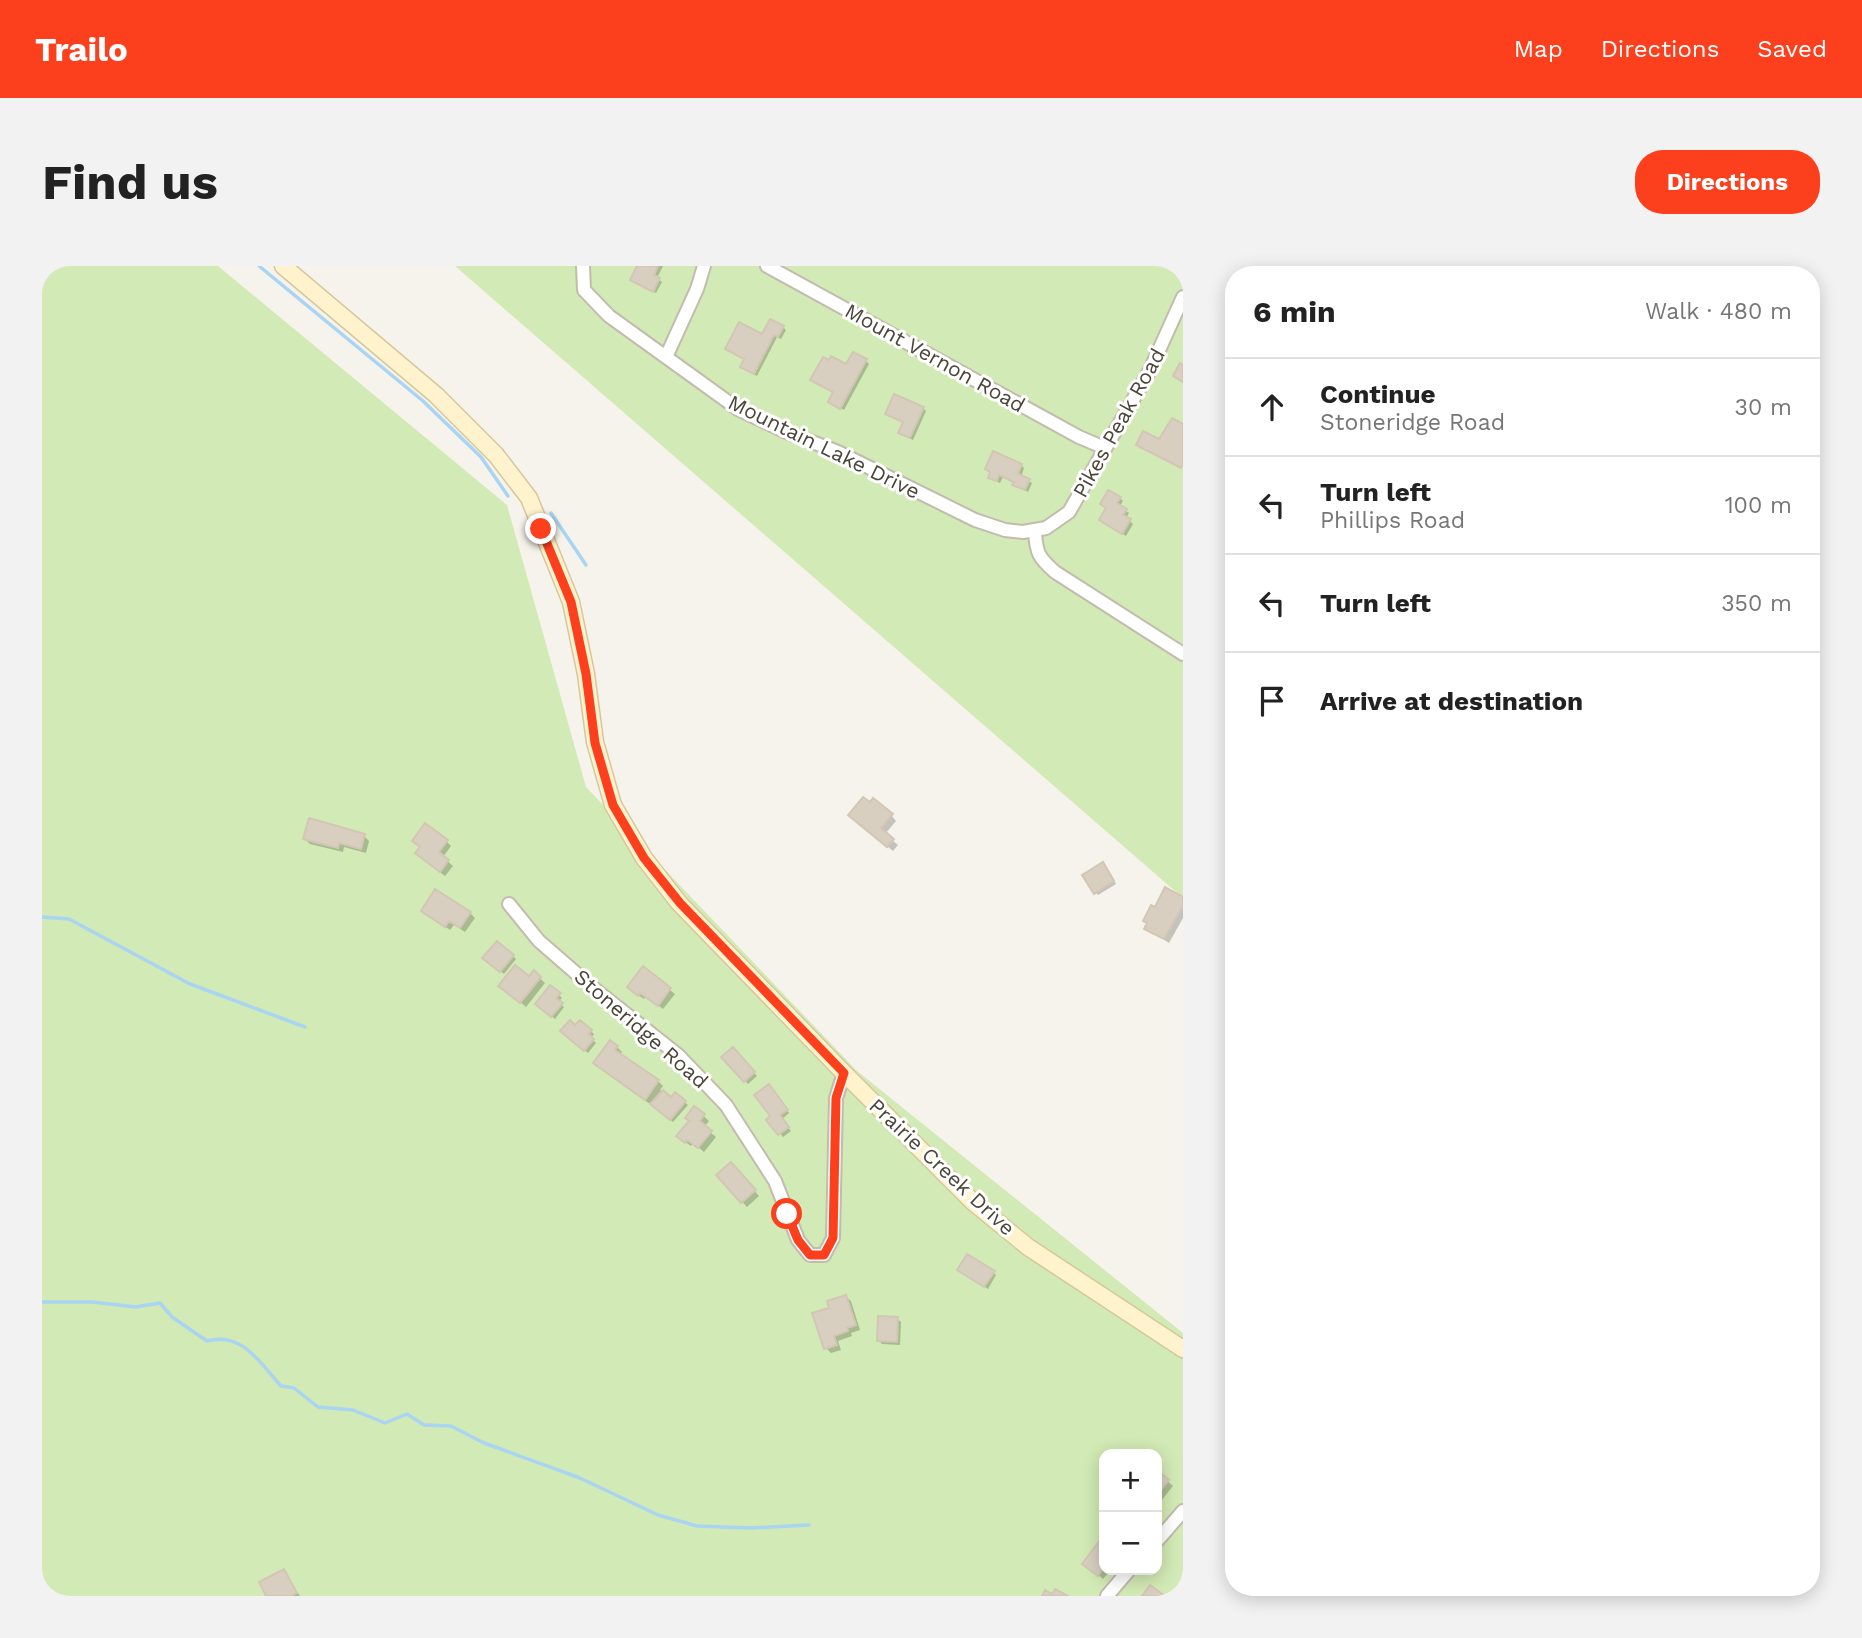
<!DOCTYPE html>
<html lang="en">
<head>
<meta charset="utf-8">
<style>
	body { margin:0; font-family:"Work Sans",sans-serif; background:#f2f2f2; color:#222 }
	.controls { position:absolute; right:21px; bottom:21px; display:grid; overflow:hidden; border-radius:14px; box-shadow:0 4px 18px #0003 }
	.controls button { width:63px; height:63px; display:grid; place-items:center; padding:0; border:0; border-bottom:2px solid #e0e0e0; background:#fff; color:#222; font:35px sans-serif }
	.stop { position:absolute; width:21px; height:21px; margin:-16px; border:5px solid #fc3f1d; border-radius:50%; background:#fff }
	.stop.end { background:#fc3f1d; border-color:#fff; box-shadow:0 2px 7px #0008 }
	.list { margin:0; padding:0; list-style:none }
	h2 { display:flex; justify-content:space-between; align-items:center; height:91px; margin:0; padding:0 28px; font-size:30px }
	h2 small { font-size:23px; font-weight:400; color:#767676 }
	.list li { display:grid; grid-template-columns:46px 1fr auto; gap:21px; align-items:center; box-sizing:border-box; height:98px; padding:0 28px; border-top:2px solid #e0e0e0 }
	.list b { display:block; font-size:26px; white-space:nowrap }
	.list p { margin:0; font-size:23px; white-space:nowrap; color:#767676 }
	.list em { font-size:23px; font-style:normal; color:#767676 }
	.icon { flex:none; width:38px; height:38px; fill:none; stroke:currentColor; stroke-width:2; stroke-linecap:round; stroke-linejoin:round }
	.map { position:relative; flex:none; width:1141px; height:1330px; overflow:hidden; border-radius:28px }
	header { display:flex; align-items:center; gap:42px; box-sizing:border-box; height:98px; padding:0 35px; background:#fc3f1d; color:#fff }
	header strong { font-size:33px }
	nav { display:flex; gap:38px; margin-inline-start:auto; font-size:24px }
	.intro { display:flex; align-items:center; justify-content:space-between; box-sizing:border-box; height:168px; padding:0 42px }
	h1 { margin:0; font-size:49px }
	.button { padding:18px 32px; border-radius:28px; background:#fc3f1d; color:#fff; font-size:24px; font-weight:700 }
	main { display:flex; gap:42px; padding:0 42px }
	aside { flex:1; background:#fff; border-radius:28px; box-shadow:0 4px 18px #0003 }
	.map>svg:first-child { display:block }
	.green { fill:#d2eab5; fill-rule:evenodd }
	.shadow { fill:#0003 }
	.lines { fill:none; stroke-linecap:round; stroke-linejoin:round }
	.stream { stroke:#a9d4f2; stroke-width:3.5 }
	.building { fill:#d8cfc1; stroke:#d3c7b4; stroke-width:2 }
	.street-casing { stroke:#c2bbae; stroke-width:16 }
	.secondary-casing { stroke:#d6c79b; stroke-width:19 }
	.street { stroke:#fff; stroke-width:12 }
	.secondary { stroke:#fff3cd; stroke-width:16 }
	.route { stroke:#fc3f1d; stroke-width:9 }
	.labels { text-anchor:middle; stroke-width:6; stroke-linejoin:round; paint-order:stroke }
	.street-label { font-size:21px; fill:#4b4439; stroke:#fff }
</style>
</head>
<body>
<header>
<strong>Trailo</strong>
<nav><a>Map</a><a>Directions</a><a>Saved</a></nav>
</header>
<div class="intro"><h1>Find us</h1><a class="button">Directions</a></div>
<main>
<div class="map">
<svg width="1141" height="1330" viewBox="0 0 1141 1330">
	<rect width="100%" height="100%" fill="#f6f3ec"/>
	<path class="green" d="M0,0H176L465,239L544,521L815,805L1141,1067V1330H0ZM1062,1188H1115V1304H1062Z
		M413,0H1141V632Z"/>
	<path class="shadow" d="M597,0H621L615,12L620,16L614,27L590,14Z
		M741,61L744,64L739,73L735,71L715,110L703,104L721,71Z
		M824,95L827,98L802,144L791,138L792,127L771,114Z
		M881,142L884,145L871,174L861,169L858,166L869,158Z
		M979,199L982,202L979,211L990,217L986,226L961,211L958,217L951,214L948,211L950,207L945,203Z
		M1078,232L1081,235L1078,240L1087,247L1084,252L1091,258L1084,270L1059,254Z
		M850,550L854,555L843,568L856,579L851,585L814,554Z
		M322,570L327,575L324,587L302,581L301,586L268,578L263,573Z
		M404,575L409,580L401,591L411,600L403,610L380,592Z
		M1063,601L1074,618L1056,629L1053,626Z
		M1141,633V652L1127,677L1104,662Z
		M381,645L428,647L433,652L423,666L412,659L408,664Z
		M471,690L474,693L462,708L443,692Z
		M601,703L633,728L621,743L604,730L602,733L592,726Z
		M492,707L503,717L484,741L464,724L487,712Z
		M508,721L520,732L516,736L522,741L513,753L498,740Z
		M538,756L552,768L549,772L554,777L546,787L521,765L533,762Z
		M575,781L580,786L577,789L616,815L621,820L618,824L629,833L633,828L646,839L631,856L609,836L608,838L558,802Z
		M690,783L715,810L706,818L682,791Z
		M729,824L747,847L740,853L749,865L741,871L727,854L731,851Z
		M653,842L667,855L662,861L674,871L662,886L651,877L649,880L642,875Z
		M689,898L717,930L705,941L676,909Z
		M920,1006H951L954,1009L946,1023Z
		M804,1031L809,1035L818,1064L809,1067L810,1070L796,1075L799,1084L789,1087L784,1082L789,1043Z
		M856,1053L859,1056L858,1079L840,1078L837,1075Z
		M1115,1206L1131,1220L1115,1240Z
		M1062,1272V1304H1069L1061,1313L1042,1297Z
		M242,1305L258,1330H226Z"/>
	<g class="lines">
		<path class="stream" d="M217,0L381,135L439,191L466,230
			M509,247L544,299
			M0,651L27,653L148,718L263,761
			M0,1036H50L94,1041L118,1037L130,1051L165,1075C200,1065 218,1097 239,1120L252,1122L276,1141L311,1144L343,1157L365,1148L382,1159L409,1160L442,1177L538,1212L616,1249L655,1260L709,1262L767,1259"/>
	</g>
	<path class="building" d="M595,0H616L612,9L618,12L611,26L588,14Z
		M728,53L742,60L736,71L732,69L712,108L698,101L702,93L683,83L697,56L720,68Z
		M811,86L825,93L798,143L786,136L791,126L768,114L781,91L787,94L789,90L804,98Z
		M1138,97L1141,99V116L1131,110Z
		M852,128L882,141L868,172L856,167L861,156L843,148Z
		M1130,152L1141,158V198L1139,202L1094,179L1101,165L1117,173Z
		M951,185L980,198L976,208L988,213L983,224L970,219L972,216L957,209L955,215L946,212L948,206L943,203Z
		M1066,224L1079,231L1075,237L1085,243L1081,249L1089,253L1080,268L1057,254L1064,242L1058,238Z
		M821,531L828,536L831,532L851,548L839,562L852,573L845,581L806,549Z
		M267,552L323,568L319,583L297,577L296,582L261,573Z
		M383,557L406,574L397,586L407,594L398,606L373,587L378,581L370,575Z
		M1061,596L1072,615L1052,628L1040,609Z
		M1061,596L1072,615L1052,628L1040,609Z
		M1123,621L1141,631V640L1122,673L1102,663L1105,657L1101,655L1109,639L1113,641Z
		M393,623L429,646L418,662L407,655L403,661L379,645Z
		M455,675L472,689L458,706L440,692Z
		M473,699L487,710L492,704L499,711L478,737L456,720Z
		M601,700L629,722L616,740L598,727L596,730L585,721Z
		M508,719L519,727L514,732L521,737L509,751L493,738Z
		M528,754L533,759L538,754L550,764L547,768L552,773L542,785L518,765Z
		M568,774L576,780L573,784L617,814L603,834L551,797Z
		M691,781L713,806L702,816L679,791Z
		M727,818L746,844L738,849L747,861L736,869L724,854L728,850L712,829Z
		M621,824L629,831L633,826L644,835L628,854L608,838Z
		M652,840L663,848L658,855L670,865L656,882L645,874L643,877L634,870L647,855L643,852Z
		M689,896L714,924L699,937L674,909Z
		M925,988L953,1005L942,1021L915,1004Z
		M804,1029L814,1059L805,1062L806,1065L792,1070L795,1079L782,1083L770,1047L787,1042L785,1035Z
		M836,1050L856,1051L855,1076L835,1075Z
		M1115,1204L1127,1214L1115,1229Z
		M1062,1269V1301L1056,1310L1040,1298Z
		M242,1303L255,1327L249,1330H224L217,1316Z
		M1108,1319L1123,1330H1100Z
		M1013,1323L1026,1330H1000L1003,1324L1010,1328Z"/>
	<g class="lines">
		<defs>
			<path id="street" d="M541,0L542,24L567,50L696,143L742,165L796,186L933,254L963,264L981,266L1004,262L1027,246L1108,104L1141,31
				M725,0L1037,171L1063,182
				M624,91L655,23L662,0
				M993,265C994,287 997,292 1013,306L1141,388
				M467,638L497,675L550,721L636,789L684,839L733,915L756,974L768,989H782L791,972L794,832L802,807
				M1115,1275L1141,1245
				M1065,1330L1087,1304"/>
			<path id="secondary" d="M241,0L394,129L454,189L487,232L529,336L544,408L553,476L571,539L602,592L637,637L802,807L931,936L986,981L1141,1083"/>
		</defs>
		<use href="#street" class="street-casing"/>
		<use href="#secondary" class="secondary-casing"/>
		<use href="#street" class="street"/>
		<use href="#secondary" class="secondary"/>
	</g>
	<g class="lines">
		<path class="route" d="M499,263L529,336L544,408L553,477L571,539L602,592L638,637L802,807L794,832L791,972L782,989H768L756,974L745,948"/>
	</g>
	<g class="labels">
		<g class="street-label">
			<text transform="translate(893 92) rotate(29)" y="7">Mount Vernon Road</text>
			<text transform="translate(1077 157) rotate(-61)" y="7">Pikes Peak Road</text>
			<text transform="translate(782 181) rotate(26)" y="7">Mountain Lake Drive</text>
			<text transform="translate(599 763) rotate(41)" y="7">Stoneridge Road</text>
			<text transform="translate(900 901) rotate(43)" y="7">Prairie Creek Drive</text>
		</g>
	</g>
</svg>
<div class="controls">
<button>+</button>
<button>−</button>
</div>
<div class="stop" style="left:745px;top:948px"></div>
<div class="stop end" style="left:499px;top:263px"></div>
</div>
<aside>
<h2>6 min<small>Walk · 480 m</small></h2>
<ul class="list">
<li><svg class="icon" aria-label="ahead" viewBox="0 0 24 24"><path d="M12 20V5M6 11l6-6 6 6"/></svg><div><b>Continue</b><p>Stoneridge Road</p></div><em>30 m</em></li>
<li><svg class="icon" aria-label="left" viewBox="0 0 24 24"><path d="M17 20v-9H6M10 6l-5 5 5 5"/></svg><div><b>Turn left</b><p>Phillips Road</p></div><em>100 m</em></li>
<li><svg class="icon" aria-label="left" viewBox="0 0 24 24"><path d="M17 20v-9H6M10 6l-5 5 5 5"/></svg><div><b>Turn left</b></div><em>350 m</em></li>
<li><svg class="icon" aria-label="arrive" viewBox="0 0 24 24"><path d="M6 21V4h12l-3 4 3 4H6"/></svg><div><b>Arrive at destination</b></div></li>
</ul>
</aside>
</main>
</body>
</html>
